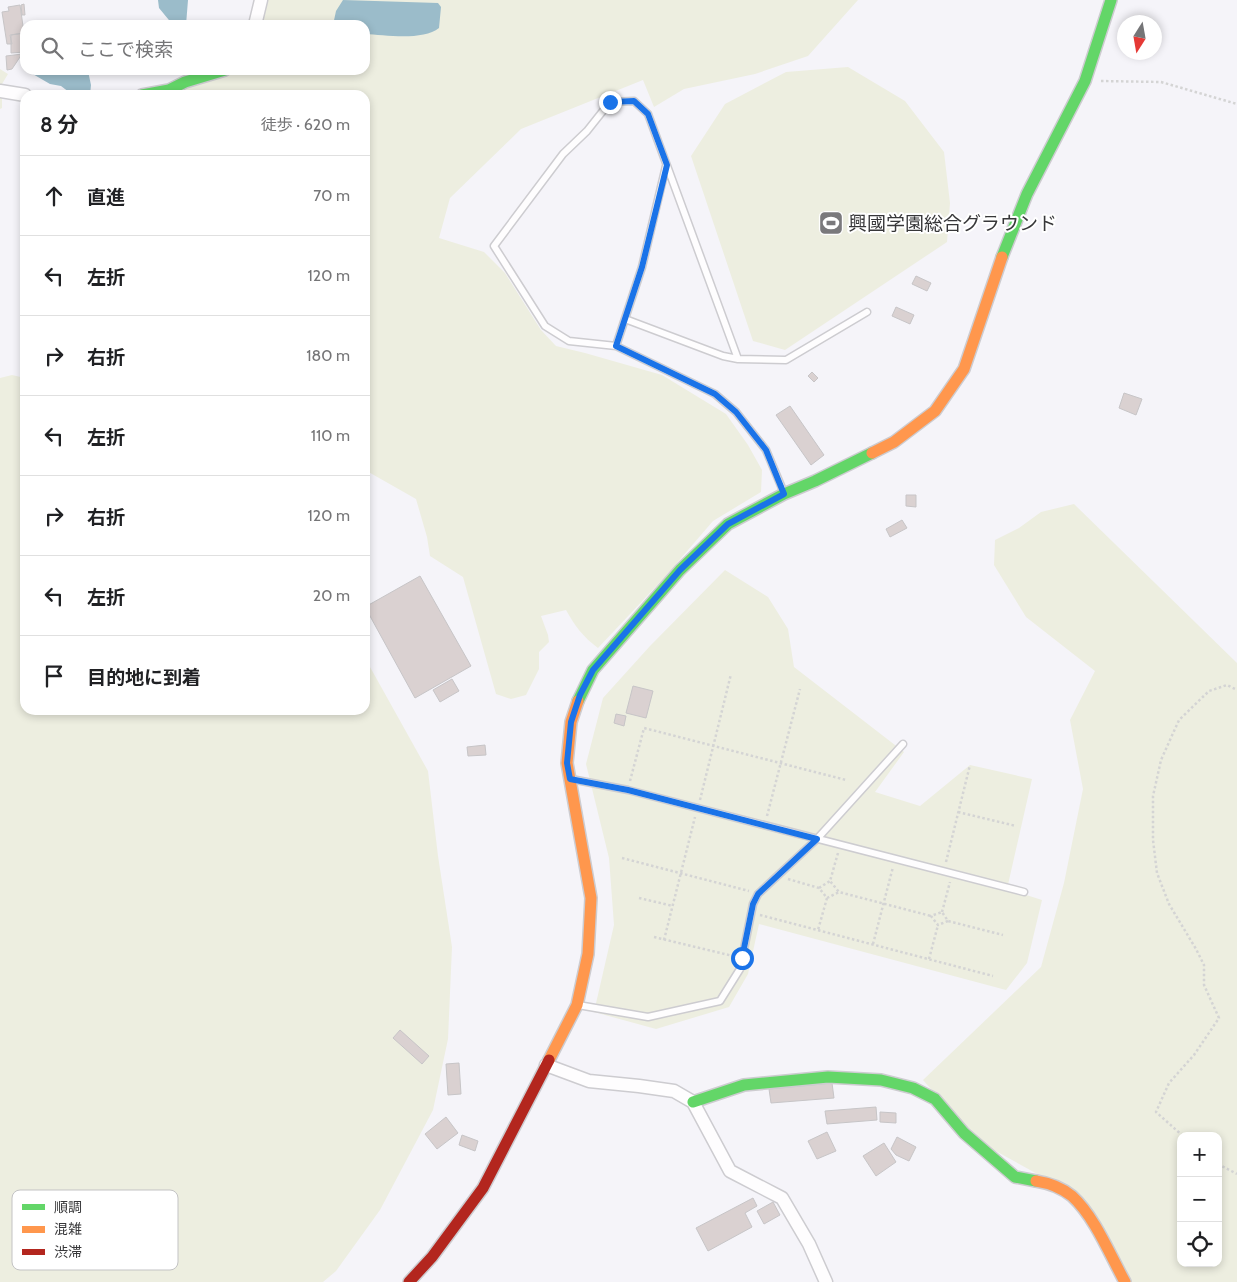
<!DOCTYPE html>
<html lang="ja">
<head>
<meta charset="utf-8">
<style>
	body { margin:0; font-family:Cabin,"Noto Sans JP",sans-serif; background:#f6f6f6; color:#202124 }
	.controls { position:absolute; right:15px; bottom:15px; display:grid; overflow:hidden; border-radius:10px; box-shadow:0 2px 8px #0003 }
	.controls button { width:45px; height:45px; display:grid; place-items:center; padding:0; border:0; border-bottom:1px solid #e0e0e0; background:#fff; color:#202124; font:25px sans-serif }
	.compass { position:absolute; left:1117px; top:15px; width:45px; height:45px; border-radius:50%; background:#fff; box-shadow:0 2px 8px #0003; rotate:191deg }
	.stop { position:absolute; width:15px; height:15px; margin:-11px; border:4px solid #1a73e8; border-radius:50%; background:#fff }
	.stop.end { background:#1a73e8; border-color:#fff; box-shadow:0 1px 5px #0008 }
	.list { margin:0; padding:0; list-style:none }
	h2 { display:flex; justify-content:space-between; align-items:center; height:65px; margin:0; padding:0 20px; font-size:21px }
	h2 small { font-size:16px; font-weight:400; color:#757577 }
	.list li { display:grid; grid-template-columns:32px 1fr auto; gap:15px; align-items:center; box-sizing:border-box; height:80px; padding:0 20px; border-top:1px solid #e0e0e0 }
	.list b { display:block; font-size:19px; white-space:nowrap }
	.list em { font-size:16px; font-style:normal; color:#757577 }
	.icon { flex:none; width:28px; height:28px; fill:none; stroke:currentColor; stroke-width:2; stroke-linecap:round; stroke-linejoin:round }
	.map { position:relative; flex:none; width:1237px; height:1282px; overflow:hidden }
	.search { position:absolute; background:#fff; box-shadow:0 2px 8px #0003; left:20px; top:20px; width:350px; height:55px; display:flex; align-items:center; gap:12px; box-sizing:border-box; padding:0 18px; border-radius:15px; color:#757577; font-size:19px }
	.panel { position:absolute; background:#fff; box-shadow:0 2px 8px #0003; left:20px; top:90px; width:350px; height:625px; border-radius:15px }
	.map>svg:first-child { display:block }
	.green { fill:#edeee0; fill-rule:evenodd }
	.water { fill:#9bbcca }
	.building { fill:#dad1d1; stroke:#c7c5c7 }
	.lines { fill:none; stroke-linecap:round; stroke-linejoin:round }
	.lane-casing { stroke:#cdccd0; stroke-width:9 }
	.street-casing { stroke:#cdccd0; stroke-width:15 }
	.fast-casing { stroke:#cdccd0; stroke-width:14 }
	.slow-casing { stroke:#cdccd0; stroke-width:14 }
	.jam-casing { stroke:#cdccd0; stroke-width:14 }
	.path { stroke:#d4d4d4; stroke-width:2.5; stroke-dasharray:2.5 2.5; stroke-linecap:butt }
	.lane { stroke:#fefdfe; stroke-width:6 }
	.street { stroke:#fefdfe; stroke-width:12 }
	.fast { stroke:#63d668; stroke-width:11 }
	.slow { stroke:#ff974d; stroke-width:11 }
	.jam { stroke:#b3261e; stroke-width:11 }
	.route { stroke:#1a73e8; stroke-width:6 }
	.labels { text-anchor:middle; stroke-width:4; stroke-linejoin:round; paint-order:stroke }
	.poi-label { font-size:19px; fill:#373739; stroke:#fff; text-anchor:start }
	.key { fill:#fff; stroke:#c3c3c4; stroke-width:1 }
	.key-label { font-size:14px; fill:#373739 }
</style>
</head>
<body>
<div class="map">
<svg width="1237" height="1282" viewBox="0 0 1237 1282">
	<rect width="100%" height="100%" fill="#f5f4f9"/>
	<path class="green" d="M266,0H858L808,56L755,74L684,89L654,107L643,80L521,129L450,198L439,238L484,252L505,273L541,330L556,346L585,353L662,375L726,414L748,445L762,470L761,492L713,521L663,579L598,648C583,637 575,626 566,610L541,616L548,635L549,642L539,652V669L526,695L511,699L496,694L463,577L430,556L427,537L416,499L365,470V95H159L206,78L243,70H365V25H259Z
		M848,67L905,101L944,152L950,203L947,242L785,350L753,341L691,156L725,104L786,72Z
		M0,69L8,74L2,84V108L0,109Z
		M12,375L25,378V710H365V658L428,771L438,856L452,947L448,1039L433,1110L380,1210L336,1271L323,1282H0V378Z
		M1074,504L1237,663V1282H1123L1079,1197L992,1149L951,1112L923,1080L1041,967L1064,883L1083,789L1070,720L1095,671L1026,617L994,565L995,540L1019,528L1041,512ZM1181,1136H1218V1263H1181Z
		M725,570L768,597L788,629L794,667L904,752L875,792L920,806L970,765L1032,779L1007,889L1042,900L1027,963L1006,990L759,924L748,974L729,1007L656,1029L594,1012L614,925L609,858L586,764L603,698L650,646Z"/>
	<path class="water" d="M158,0H188L186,25H173L159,8Z
		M343,0L438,3L441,7L439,28C423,41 385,35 365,34V25H333L336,11Z
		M31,70L88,71L91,85L90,95H73L61,86L50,84L31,73Z"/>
	<path class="building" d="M24,4L25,15H22L21,5Z
		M20,5L24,33L10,35L12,44H7L2,12L9,11L8,7Z
		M24,33L25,52L11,53V35Z
		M22,54L12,69L7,70L6,56Z
		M916,276L931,283L927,291L912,284Z
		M896,307L914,315L910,324L892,316Z
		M812,372L818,378L814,382L808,376Z
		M1124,393L1142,399L1136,415L1119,408Z
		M790,406L824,455L811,465L776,415Z
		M906,495H916V507L906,506Z
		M902,520L907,528L890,537L886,529Z
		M420,576L471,666L415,698L365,607Z
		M452,679L459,691L440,702L433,690Z
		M633,686L653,691L646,718L626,713Z
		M616,714L626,716L624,726L614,723Z
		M485,745L486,755L468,756L467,747Z
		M400,1030L429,1056L422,1064L393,1038Z
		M459,1063L461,1094L448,1095L446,1064Z
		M832,1083L834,1098L771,1103L769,1089Z
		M876,1107L877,1120L827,1124L825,1111Z
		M880,1112L896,1113V1123L880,1122Z
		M446,1117L458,1133L437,1149L425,1134Z
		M827,1132L836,1151L817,1159L808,1141Z
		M462,1135L478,1141L475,1151L459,1145Z
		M897,1137L916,1147L909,1161L896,1155L891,1149Z
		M884,1143L896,1162L876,1176L863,1156Z
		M753,1198L757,1206L745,1213L752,1227L708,1251L696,1228Z
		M773,1202L780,1215L764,1224L757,1211Z"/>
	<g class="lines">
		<defs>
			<path id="lane" d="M625,319L723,356L738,359
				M616,346L642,267L666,166
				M784,493L766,450L736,412L715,394L616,346L569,341L545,326L494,246L563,154L587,131L610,102L634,101L648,114L738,359L786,360L867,312
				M571,779L628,790L1024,892
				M578,1005L648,1017L720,1001L740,969L753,904L758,894L817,839L903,744"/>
			<path id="street" d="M255,25L261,0
				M0,91L25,95
				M546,1065L589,1081L639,1086L674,1091L693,1102L730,1171L782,1198L809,1244L826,1282"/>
			<path id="fast" d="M142,95L169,90L185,82L225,70
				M1002,257L1027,194L1085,81L1111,0
				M578,701L593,670L680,570L728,524L784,494L815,481L872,453
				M693,1102L744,1085L828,1077L881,1080L913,1088L935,1099L964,1133L1015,1177L1036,1181"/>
			<path id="slow" d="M872,453L894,442L935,411L964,369L1002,257
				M549,1060L577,1005L588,954L591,898L567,763L571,722L578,701
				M1036,1181C1049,1183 1062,1188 1072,1196C1095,1217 1110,1255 1125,1282"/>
			<path id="jam" d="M409,1282L432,1257L483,1188L549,1060"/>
		</defs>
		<use href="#lane" class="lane-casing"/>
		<use href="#street" class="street-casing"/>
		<use href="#fast" class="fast-casing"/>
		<use href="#slow" class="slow-casing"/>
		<use href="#jam" class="jam-casing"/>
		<path class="path" d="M1101,81L1161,82L1237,104
			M630,781L644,728L846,780
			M700,800L731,674
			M958,812L1016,826
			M767,816L800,689
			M838,853L830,881L839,892L931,916
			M622,858L749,891
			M946,862L970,765
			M788,879L819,888L827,898L818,930
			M819,888L830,881
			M639,898L673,906
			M827,898L839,892
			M942,912L950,882
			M760,915L993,976
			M948,921L938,925L931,916L942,912L948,921L1003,935
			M654,937L733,956
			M664,940L695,817
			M873,944L893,867
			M929,959L938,925
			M1183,1136L1156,1112L1169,1083L1194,1055L1219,1018L1204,985V965L1196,949L1169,904L1157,873L1153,840V796L1161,760L1179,720L1209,691L1227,685L1237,690
			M1218,1164L1237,1174"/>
		<use href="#lane" class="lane"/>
		<use href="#street" class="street"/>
		<use href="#fast" class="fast"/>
		<use href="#slow" class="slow"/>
		<use href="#jam" class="jam"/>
	</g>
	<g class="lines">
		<path class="route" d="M610,102L634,101L648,114L667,165L642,267L616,346L715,394L736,412L766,450L784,494L728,524L680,570L593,670L580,695L571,722L567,763L570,779L628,790L817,839L758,894L753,904L742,958"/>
	</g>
	<defs>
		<symbol id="stadium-square" viewBox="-11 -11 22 22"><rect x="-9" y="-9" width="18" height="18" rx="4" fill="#7a797c" stroke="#fff"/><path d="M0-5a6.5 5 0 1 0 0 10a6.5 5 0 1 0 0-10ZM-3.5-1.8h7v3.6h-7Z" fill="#fff"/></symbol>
	</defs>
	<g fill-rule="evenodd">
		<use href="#stadium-square" x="817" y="209" width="28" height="28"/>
	</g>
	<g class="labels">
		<g class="poi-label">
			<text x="848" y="230">興國学園総合グラウンド</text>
		</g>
	</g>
	<rect x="12" y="1190" width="166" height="80" rx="8" class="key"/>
	<rect x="22" y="1204" width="23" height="6" fill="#63d668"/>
	<rect x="22" y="1226" width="23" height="7" fill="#ff974d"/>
	<rect x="22" y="1249" width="23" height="6" fill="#b3261e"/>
	<g class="key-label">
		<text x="54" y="1212">順調</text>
		<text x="54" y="1234">混雑</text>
		<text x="54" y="1257">渋滞</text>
	</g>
</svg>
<div class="controls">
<button>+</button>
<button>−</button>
<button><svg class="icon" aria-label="locate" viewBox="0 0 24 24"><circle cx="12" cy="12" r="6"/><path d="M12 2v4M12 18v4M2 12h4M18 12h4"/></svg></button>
</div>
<svg class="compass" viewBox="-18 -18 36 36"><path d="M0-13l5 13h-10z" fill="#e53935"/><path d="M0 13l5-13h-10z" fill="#757577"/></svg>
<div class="stop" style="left:742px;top:958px"></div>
<div class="stop end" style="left:610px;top:102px"></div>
<div class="search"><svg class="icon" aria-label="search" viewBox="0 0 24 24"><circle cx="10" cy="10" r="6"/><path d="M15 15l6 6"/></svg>ここで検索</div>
<section class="panel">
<h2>8 分<small>徒歩 · 620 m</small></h2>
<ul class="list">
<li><svg class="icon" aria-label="ahead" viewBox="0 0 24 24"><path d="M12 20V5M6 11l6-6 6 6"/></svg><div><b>直進</b></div><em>70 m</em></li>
<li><svg class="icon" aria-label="left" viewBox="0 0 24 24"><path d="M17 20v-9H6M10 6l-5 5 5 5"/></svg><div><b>左折</b></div><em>120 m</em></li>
<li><svg class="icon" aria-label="right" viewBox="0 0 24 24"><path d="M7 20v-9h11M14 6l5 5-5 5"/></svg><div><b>右折</b></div><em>180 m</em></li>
<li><svg class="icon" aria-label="left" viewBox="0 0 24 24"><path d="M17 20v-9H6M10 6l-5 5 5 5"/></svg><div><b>左折</b></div><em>110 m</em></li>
<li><svg class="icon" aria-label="right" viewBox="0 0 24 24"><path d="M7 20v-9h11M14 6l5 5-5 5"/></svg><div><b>右折</b></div><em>120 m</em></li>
<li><svg class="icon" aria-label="left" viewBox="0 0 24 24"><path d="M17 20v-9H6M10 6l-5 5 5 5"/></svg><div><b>左折</b></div><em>20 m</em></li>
<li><svg class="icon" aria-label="arrive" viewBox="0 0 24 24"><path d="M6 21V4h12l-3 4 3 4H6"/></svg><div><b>目的地に到着</b></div></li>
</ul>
</section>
</div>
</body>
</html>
